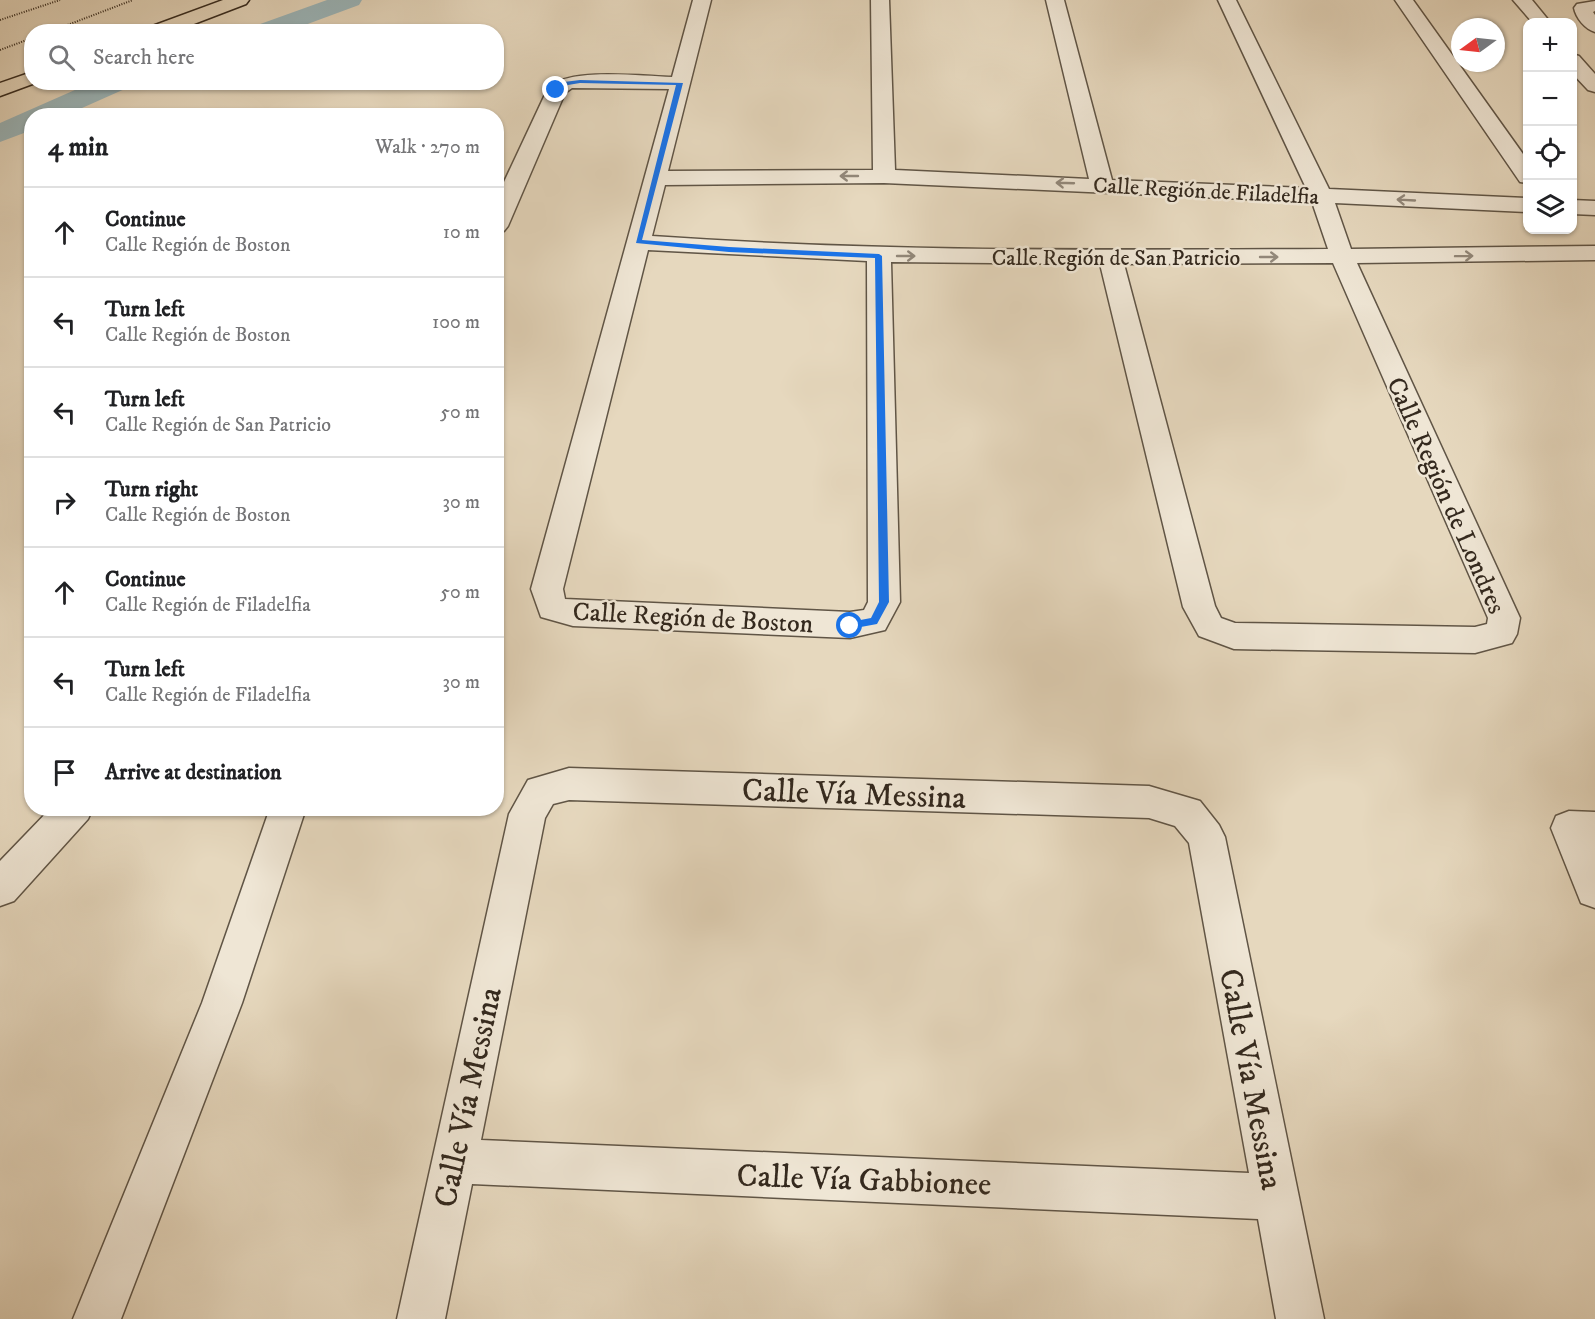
<!DOCTYPE html>
<html lang="en">
<head>
<meta charset="utf-8">
<style>
	body { margin:0; font-family:"IM FELL DW Pica",serif; background:#f6f6f6; color:#202124 }
	.controls { position:absolute; right:18px; top:18px; display:grid; overflow:hidden; border-radius:12px; box-shadow:0 2px 4px #0004 }
	.controls button { width:54px; height:54px; display:grid; place-items:center; padding:0; border:0; border-bottom:2px solid #e0e0e0; background:#fff; color:#202124; font:30px sans-serif }
	.compass { position:absolute; left:1451px; top:18px; width:54px; height:54px; border-radius:50%; background:#fff; box-shadow:0 2px 4px #0004; rotate:255deg }
	.stop { position:absolute; width:18px; height:18px; margin:-14px; border:4px solid #1a73e8; border-radius:50%; background:#fff }
	.stop.end { background:#1a73e8; border-color:#fff; box-shadow:0 2px 6px #0008 }
	.list { margin:0; padding:0; list-style:none }
	h2 { display:flex; justify-content:space-between; align-items:center; height:78px; margin:0; padding:0 24px; font-size:26px }
	h2 small { font-size:20px; font-weight:400; color:#757577 }
	.list li { display:grid; grid-template-columns:39px 1fr auto; gap:18px; align-items:center; box-sizing:border-box; height:90px; padding:0 24px; border-top:2px solid #e0e0e0 }
	.list b { display:block; font-size:22px; white-space:nowrap }
	.list p { margin:0; font-size:20px; white-space:nowrap; color:#757577 }
	.list em { font-size:20px; font-style:normal; color:#757577 }
	.icon { flex:none; width:33px; height:33px; fill:none; stroke:currentColor; stroke-width:2; stroke-linecap:round; stroke-linejoin:round }
	.map { position:relative; flex:none; width:1595px; height:1319px; overflow:hidden }
	.search { position:absolute; background:#fff; box-shadow:0 2px 4px #0004; left:24px; top:24px; width:480px; height:66px; display:flex; align-items:center; gap:15px; box-sizing:border-box; padding:0 21px; border-radius:24px; color:#757577; font-size:22px }
	.panel { position:absolute; background:#fff; box-shadow:0 2px 4px #0004; left:24px; top:108px; width:480px; height:708px; border-radius:24px }
	.map>svg:first-child { display:block }
	.lines { fill:none; stroke-linecap:round; stroke-linejoin:round }
	.canal { fill:#9bb7bc; fill-rule:evenodd }
	.street-casing { stroke:#605546; stroke-width:3 }
	.highway-casing { stroke:#34291e; stroke-width:3 }
	.path { stroke:#34291e; stroke-width:2; stroke-dasharray:1 1.5; stroke-linecap:butt }
	.street { fill:#efe6d5; fill-rule:evenodd }
	.highway { fill:#e6d8be; fill-rule:evenodd }
	.oneway { stroke:#92887a }
	.route { fill:#1a73e8 }
	.labels { text-anchor:middle; stroke-width:5; stroke-linejoin:round; paint-order:stroke }
	.far-street-label { font-size:22px; fill:#34291e; stroke:#efe6d5 }
	.street-label { font-size:26px; fill:#34291e; stroke:#efe6d5 }
	.near-street-label { font-size:32px; fill:#34291e; stroke:#efe6d5 }
</style>
</head>
<body>
<div class="map">
<svg width="1595" height="1319" viewBox="0 0 1595 1319">
	<rect width="100%" height="100%" fill="#e6d8be"/>
	<filter id="stains"><feTurbulence type="fractalNoise" baseFrequency=".00333" numOctaves="4"/><feColorMatrix values="0 0 0 0 .2 0 0 0 0 .09 0 0 0 0 .02 0 0 0 .5 -.17"/></filter>
	<radialGradient id="worn" r=".72"><stop offset=".6" stop-color="#630" stop-opacity="0"/><stop offset="1" stop-color="#630" stop-opacity=".3"/></radialGradient>
	<g class="lines">
		<path class="canal" d="M327,0H362L359,5L286,32H249L252,27Z
			M93,82H130L127,88L64,116H32V130L0,142V123Z"/>
		<defs>
			<path id="street" d="M693,0H711L668,171L873,170L871,0H889L895,170L1089,179L1046,0H1064L1112,180L1306,188L1218,0H1236L1329,189L1528,198V212L1335,203L1351,249L1595,246V260L1357,263L1520,618L1517,634L1512,643L1475,653L1234,649L1199,636L1183,607L1100,264L891,262L900,602L885,630L850,638L573,626L541,617L531,589L669,89L572,88L565,93L508,226L504,231L496,233V199L549,86C575,68 639,76 672,77ZM884,183L1312,202L1328,249C1102,250 877,252 652,236L665,185ZM648,250L867,261L868,602L864,610L850,612L565,599L563,589ZM1333,263L1488,618L1487,624L1475,627L1235,623L1221,618L1215,606L1124,264Z
				M1395,0H1413L1528,161V183L1520,182Z
				M1513,0H1532L1550,22H1532Z
				M1595,1V11L1593,12L1595,15V32C1585,29 1576,18 1574,8L1577,4Z
				M1572,54L1579,56L1595,74V92L1588,90L1572,73Z
				M1572,200L1595,201V215L1572,214Z
				M569,768L1149,786L1200,801L1219,825L1225,837L1324,1319H1276L1258,1219L472,1184L445,1319H397L509,814L528,780ZM569,800L1149,818L1175,826L1189,843L1249,1173L481,1140L545,818L553,804Z
				M51,808H93L88,819L14,901L0,906V861Z
				M270,808H306L242,1003L121,1319H73L202,1003Z
				M1569,811L1595,812V908L1581,903L1551,828L1556,816Z"/>
			<path id="highway" d="M223,0H249L246,4L173,32H145L147,28Z
				M32,72V82H38L0,96V83Z"/>
		</defs>
		<use href="#street" class="street-casing"/>
		<use href="#highway" class="highway-casing"/>
		<path class="path" d="M0,20L60,0
			M49,32L133,0
			M0,50L32,38"/>
		<use href="#street" class="street"/>
		<use href="#highway" class="highway"/>
	</g>
	<defs><path id="oneway-shaft" d="M-6 0H5M1.5-3L5.5 0L1.5 3" fill="none" stroke-width="1.6" stroke-linecap="round" stroke-linejoin="round" transform="scale(1.5)"/></defs>
	<g class="oneway">
		<use href="#oneway-shaft" transform="translate(849 176) rotate(180)"/>
		<use href="#oneway-shaft" transform="translate(1065 183) rotate(-178)"/>
		<use href="#oneway-shaft" transform="translate(1406 200) rotate(-177)"/>
		<use href="#oneway-shaft" transform="translate(906 256)"/>
		<use href="#oneway-shaft" transform="translate(1464 256) rotate(-1)"/>
		<use href="#oneway-shaft" transform="translate(1269 257)"/>
	</g>
	<path class="route" d="M580,80L683,83L642,240L729,247L879,254L882,256L889,602L877,624L850,629L845,626L850,622L871,618L879,602L875,258L729,252L636,243L676,85L580,83L568,85L558,91L553,90L564,82Z"/>
	<g class="labels">
		<g class="far-street-label">
			<text transform="translate(1206 190) rotate(3)" y="8">Calle Región de Filadelfia</text>
			<text x="1116" y="265">Calle Región de San Patricio</text>
		</g>
		<g class="street-label">
			<text transform="translate(1447 495) rotate(66)" y="9">Calle Región de Londres</text>
			<text transform="translate(693 617) rotate(3)" y="9">Calle Región de Boston</text>
		</g>
		<g class="near-street-label">
			<text transform="translate(854 793) rotate(2)" y="11">Calle Vía Messina</text>
			<text transform="translate(1252 1079) rotate(79)" y="11">Calle Vía Messina</text>
			<text transform="translate(467 1097) rotate(-78)" y="11">Calle Vía Messina</text>
			<text transform="translate(864 1179) rotate(2)" y="11">Calle Vía Gabbionee</text>
		</g>
	</g>
	<rect width="100%" height="100%" filter="url(#stains)"/>
	<rect width="100%" height="100%" fill="url(#worn)"/>
</svg>
<div class="controls">
<button>+</button>
<button>−</button>
<button><svg class="icon" aria-label="locate" viewBox="0 0 24 24"><circle cx="12" cy="12" r="6"/><path d="M12 2v4M12 18v4M2 12h4M18 12h4"/></svg></button>
<button><svg class="icon" aria-label="layers" viewBox="0 0 24 24"><path d="M12 4l9 5-9 5-9-5zM3 14l9 5 9-5"/></svg></button>
</div>
<svg class="compass" viewBox="-18 -18 36 36"><path d="M0-13l5 13h-10z" fill="#e53935"/><path d="M0 13l5-13h-10z" fill="#757577"/></svg>
<div class="stop" style="left:850px;top:626px"></div>
<div class="stop end" style="left:556px;top:90px"></div>
<div class="search"><svg class="icon" aria-label="search" viewBox="0 0 24 24"><circle cx="10" cy="10" r="6"/><path d="M15 15l6 6"/></svg>Search here</div>
<section class="panel">
<h2>4 min<small>Walk · 270 m</small></h2>
<ul class="list">
<li><svg class="icon" aria-label="ahead" viewBox="0 0 24 24"><path d="M12 20V5M6 11l6-6 6 6"/></svg><div><b>Continue</b><p>Calle Región de Boston</p></div><em>10 m</em></li>
<li><svg class="icon" aria-label="left" viewBox="0 0 24 24"><path d="M17 20v-9H6M10 6l-5 5 5 5"/></svg><div><b>Turn left</b><p>Calle Región de Boston</p></div><em>100 m</em></li>
<li><svg class="icon" aria-label="left" viewBox="0 0 24 24"><path d="M17 20v-9H6M10 6l-5 5 5 5"/></svg><div><b>Turn left</b><p>Calle Región de San Patricio</p></div><em>50 m</em></li>
<li><svg class="icon" aria-label="right" viewBox="0 0 24 24"><path d="M7 20v-9h11M14 6l5 5-5 5"/></svg><div><b>Turn right</b><p>Calle Región de Boston</p></div><em>30 m</em></li>
<li><svg class="icon" aria-label="ahead" viewBox="0 0 24 24"><path d="M12 20V5M6 11l6-6 6 6"/></svg><div><b>Continue</b><p>Calle Región de Filadelfia</p></div><em>50 m</em></li>
<li><svg class="icon" aria-label="left" viewBox="0 0 24 24"><path d="M17 20v-9H6M10 6l-5 5 5 5"/></svg><div><b>Turn left</b><p>Calle Región de Filadelfia</p></div><em>30 m</em></li>
<li><svg class="icon" aria-label="arrive" viewBox="0 0 24 24"><path d="M6 21V4h12l-3 4 3 4H6"/></svg><div><b>Arrive at destination</b></div></li>
</ul>
</section>
</div>
</body>
</html>
